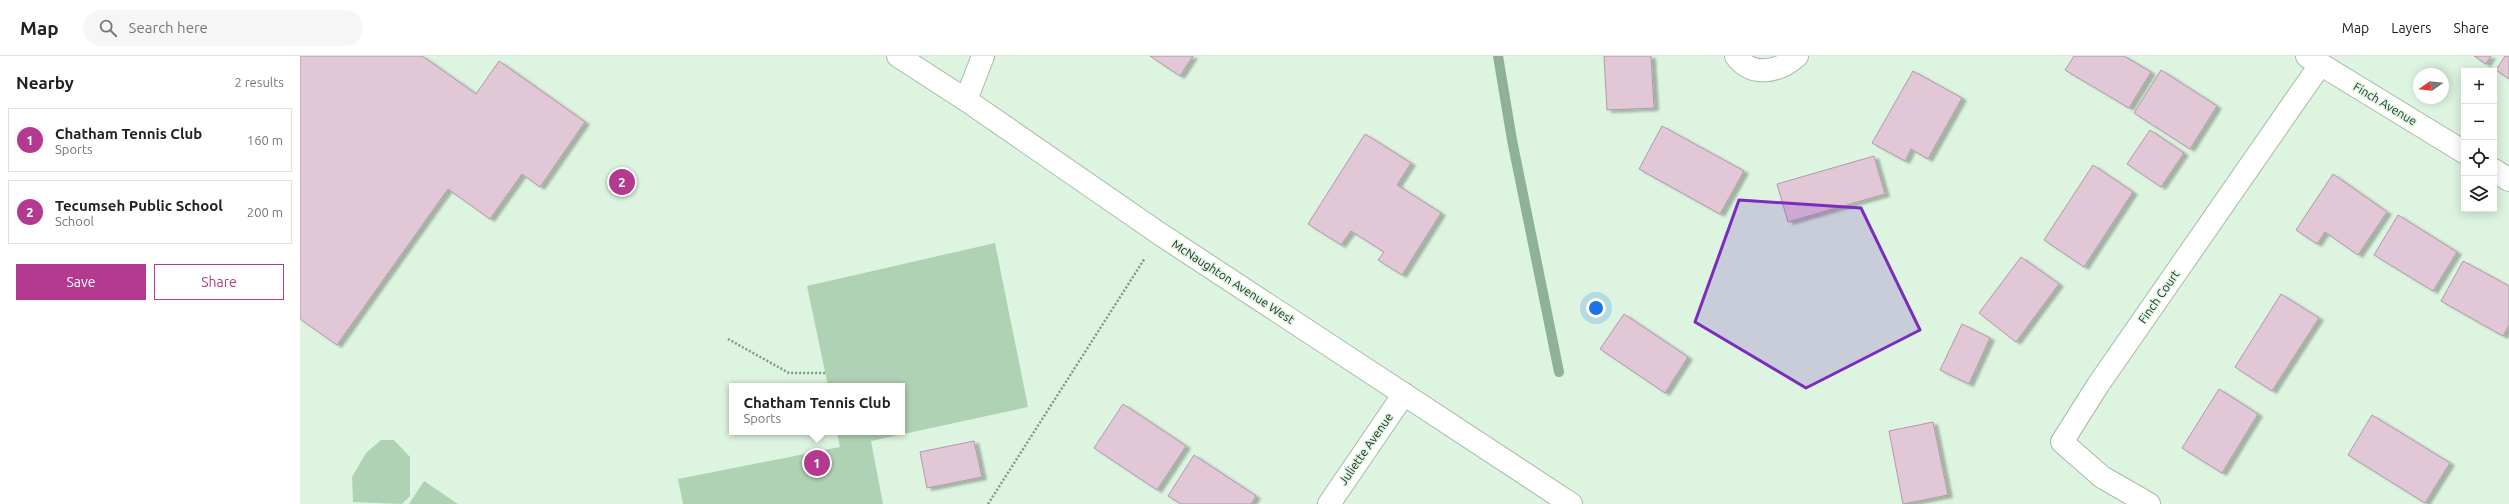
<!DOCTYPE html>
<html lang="en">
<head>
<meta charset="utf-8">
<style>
	body { margin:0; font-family:Ubuntu,sans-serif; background:#f6f6f6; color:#222 }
	.controls { position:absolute; right:12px; top:12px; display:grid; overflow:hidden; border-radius:0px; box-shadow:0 2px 10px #0003 }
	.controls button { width:36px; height:36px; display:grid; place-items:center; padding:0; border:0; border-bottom:1px solid #e0e0e0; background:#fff; color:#222; font:20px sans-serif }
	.compass { position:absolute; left:2113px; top:12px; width:36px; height:36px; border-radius:50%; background:#fff; box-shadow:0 2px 10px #0003; rotate:256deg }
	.you { position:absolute; left:1296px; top:252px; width:14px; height:14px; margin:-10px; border:3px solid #fff; border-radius:50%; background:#1a73e8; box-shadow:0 0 0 6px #1a73e833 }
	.badge { display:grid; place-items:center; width:26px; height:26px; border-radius:50%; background:#b33a8e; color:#fff; font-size:13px; font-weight:700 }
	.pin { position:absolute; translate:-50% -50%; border:2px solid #fff; box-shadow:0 1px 4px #0006 }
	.popup { position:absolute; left:429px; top:327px; width:176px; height:52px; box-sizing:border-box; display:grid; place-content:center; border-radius:0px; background:#fff; filter:drop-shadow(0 1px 3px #0005); font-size:13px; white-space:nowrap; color:#767676 }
	.popup b { font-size:15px; color:#222 }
	.popup::after { content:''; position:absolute; left:50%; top:100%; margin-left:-8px; border:8px solid transparent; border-top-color:#fff }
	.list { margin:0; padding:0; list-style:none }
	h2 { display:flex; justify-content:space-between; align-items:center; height:52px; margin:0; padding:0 16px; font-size:17px }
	h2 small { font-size:13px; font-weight:400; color:#767676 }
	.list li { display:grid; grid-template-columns:26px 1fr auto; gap:12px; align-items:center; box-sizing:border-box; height:64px; margin:0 8px 8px; padding:0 8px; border:1px solid #e0e0e0; border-radius:0px }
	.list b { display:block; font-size:15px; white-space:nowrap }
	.list p { margin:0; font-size:13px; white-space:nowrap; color:#767676 }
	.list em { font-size:13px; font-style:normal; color:#767676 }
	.actions { display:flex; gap:8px; padding:12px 16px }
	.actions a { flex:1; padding:9px 0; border:1px solid #b33a8e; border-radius:0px; text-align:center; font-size:14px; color:#b33a8e }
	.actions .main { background:#b33a8e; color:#fff }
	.icon { flex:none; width:22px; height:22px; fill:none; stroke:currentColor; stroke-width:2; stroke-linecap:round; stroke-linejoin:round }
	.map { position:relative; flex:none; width:2209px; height:448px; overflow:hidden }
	header { display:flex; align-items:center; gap:24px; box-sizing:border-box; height:56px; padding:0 20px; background:#fff; border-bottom:1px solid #e0e0e0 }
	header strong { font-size:19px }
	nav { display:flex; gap:22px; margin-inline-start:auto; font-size:14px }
	.search { width:280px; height:36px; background:#f6f6f6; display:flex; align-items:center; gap:10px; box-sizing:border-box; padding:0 14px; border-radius:22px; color:#767676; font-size:15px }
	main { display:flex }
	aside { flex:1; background:#fff }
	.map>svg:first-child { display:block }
	.green { fill:#afd2b4 }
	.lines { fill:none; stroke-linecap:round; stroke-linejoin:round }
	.stream { stroke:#8fb195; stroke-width:10 }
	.building { fill:#e2c7d7; stroke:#b299a8; filter:url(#shadow) }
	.minor-casing { stroke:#a5bba8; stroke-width:24 }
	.major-casing { stroke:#a5bba8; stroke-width:24 }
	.path { stroke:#869688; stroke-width:2.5; stroke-dasharray:2 2; stroke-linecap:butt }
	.minor { stroke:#fff; stroke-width:22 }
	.major { stroke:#fff; stroke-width:22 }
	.marked { fill:#7b2cbf; fill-opacity:0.2; stroke:#7b2cbf; stroke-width:3; stroke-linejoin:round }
	.labels { text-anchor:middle; stroke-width:3; stroke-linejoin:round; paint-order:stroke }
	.street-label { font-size:12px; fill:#2c352d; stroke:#ddf4e0 }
</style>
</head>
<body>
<header>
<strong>Map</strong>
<div class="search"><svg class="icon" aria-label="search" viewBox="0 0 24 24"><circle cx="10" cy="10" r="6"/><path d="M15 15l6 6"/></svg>Search here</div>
<nav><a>Map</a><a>Layers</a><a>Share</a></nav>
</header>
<main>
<aside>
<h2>Nearby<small>2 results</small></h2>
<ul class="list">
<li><span class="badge">1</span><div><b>Chatham Tennis Club</b><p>Sports</p></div><em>160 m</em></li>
<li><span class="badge">2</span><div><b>Tecumseh Public School</b><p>School</p></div><em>200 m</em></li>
</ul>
<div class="actions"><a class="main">Save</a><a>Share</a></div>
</aside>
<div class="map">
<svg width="2209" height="448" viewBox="0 0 2209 448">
	<defs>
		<filter id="shadow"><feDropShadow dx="4.5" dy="2.5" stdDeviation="1" flood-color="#0004"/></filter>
	</defs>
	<rect width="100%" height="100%" fill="#ddf4e0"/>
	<path class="green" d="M695,187L728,351L571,385L583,448H383L378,423L540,391L537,376H602V330H528L507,230Z
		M81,384H94L110,401V440L102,448L53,446L52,421L66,397Z
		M124,425L158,448H109Z"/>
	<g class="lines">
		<path class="stream" d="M1198,0L1212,84L1259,316"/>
	</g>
	<path class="building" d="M0,0H122L176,38L199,5L285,66L240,131L222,118L190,163L148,133L37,289L0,263Z
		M850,0H893L880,20Z
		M1304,0H1351L1354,52L1307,54Z
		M1774,0H1824L1851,16L1829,52L1765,14Z
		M2174,0H2191L2186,8Z
		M2205,0H2209V23L2196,14Z
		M1861,14L1917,50L1890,93L1834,57Z
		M1613,15L1662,42L1628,103L1611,93L1605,105L1572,87Z
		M1362,70L1444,115L1420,158L1339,113Z
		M1850,74L1884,97L1861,131L1827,108Z
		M1065,78L1111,107L1097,129L1141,157L1102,219L1078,204L1084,196L1051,175L1041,189L1008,168Z
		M1574,100L1585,138L1488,166L1477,128Z
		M1793,109L1833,136L1784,211L1744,184Z
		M2033,118L2087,156L2058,199L2025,176L2017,188L1996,174Z
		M2098,159L2157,196L2133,235L2074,199Z
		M1721,201L1759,228L1716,286L1679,257Z
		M2163,205L2209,230V269L2203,280L2141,245Z
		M1981,238L2019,262L1972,335L1935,311Z
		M1324,258L1388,301L1365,337L1300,293Z
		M1662,268L1690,282L1669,328L1640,314Z
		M1919,333L1958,358L1922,417L1882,392Z
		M823,348L886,390L857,434L794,392Z
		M2072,359L2150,407L2125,447L2048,399Z
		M1633,366L1648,439L1603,448L1589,375Z
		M674,385L682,421L627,432L620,396Z
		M894,399L956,440L951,448H881L868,440Z"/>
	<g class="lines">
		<defs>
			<path id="minor" d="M1436,0C1452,22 1479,16 1497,0
				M2007,0L2164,96
				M666,44L683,0
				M2194,114L2209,124
				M1029,448L1104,338
				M1849,448L1802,421L1762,386L1798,329L2020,9"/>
			<path id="major" d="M598,0L666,44L860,178L1271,448"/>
		</defs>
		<use href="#minor" class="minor-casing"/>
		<use href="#major" class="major-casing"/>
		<path class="path" d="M428,283L489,317H525
			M688,448L845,202"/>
		<use href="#minor" class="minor"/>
		<use href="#major" class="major"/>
	</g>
	<path class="marked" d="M1439,144L1561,152L1620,274L1506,332L1395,266Z"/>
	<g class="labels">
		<g class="street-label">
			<text transform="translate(2085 48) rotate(31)" y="4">Finch Avenue</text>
			<text transform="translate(933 226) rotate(33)" y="4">McNaughton Avenue West</text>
			<text transform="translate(1859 241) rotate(-55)" y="4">Finch Court</text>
			<text transform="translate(1066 393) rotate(-55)" y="4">Juliette Avenue</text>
		</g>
	</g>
</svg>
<div class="controls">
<button>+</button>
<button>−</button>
<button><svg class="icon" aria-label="locate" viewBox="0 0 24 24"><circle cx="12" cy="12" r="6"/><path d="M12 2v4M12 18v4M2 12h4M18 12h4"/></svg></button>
<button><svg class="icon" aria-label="layers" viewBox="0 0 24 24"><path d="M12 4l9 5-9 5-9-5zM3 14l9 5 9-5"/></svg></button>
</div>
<svg class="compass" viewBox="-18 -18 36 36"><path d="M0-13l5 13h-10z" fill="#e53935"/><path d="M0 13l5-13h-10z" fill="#767676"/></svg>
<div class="you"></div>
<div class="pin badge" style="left:517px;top:407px">1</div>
<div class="popup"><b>Chatham Tennis Club</b>Sports</div>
<div class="pin badge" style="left:322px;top:126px">2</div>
</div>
</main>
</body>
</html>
